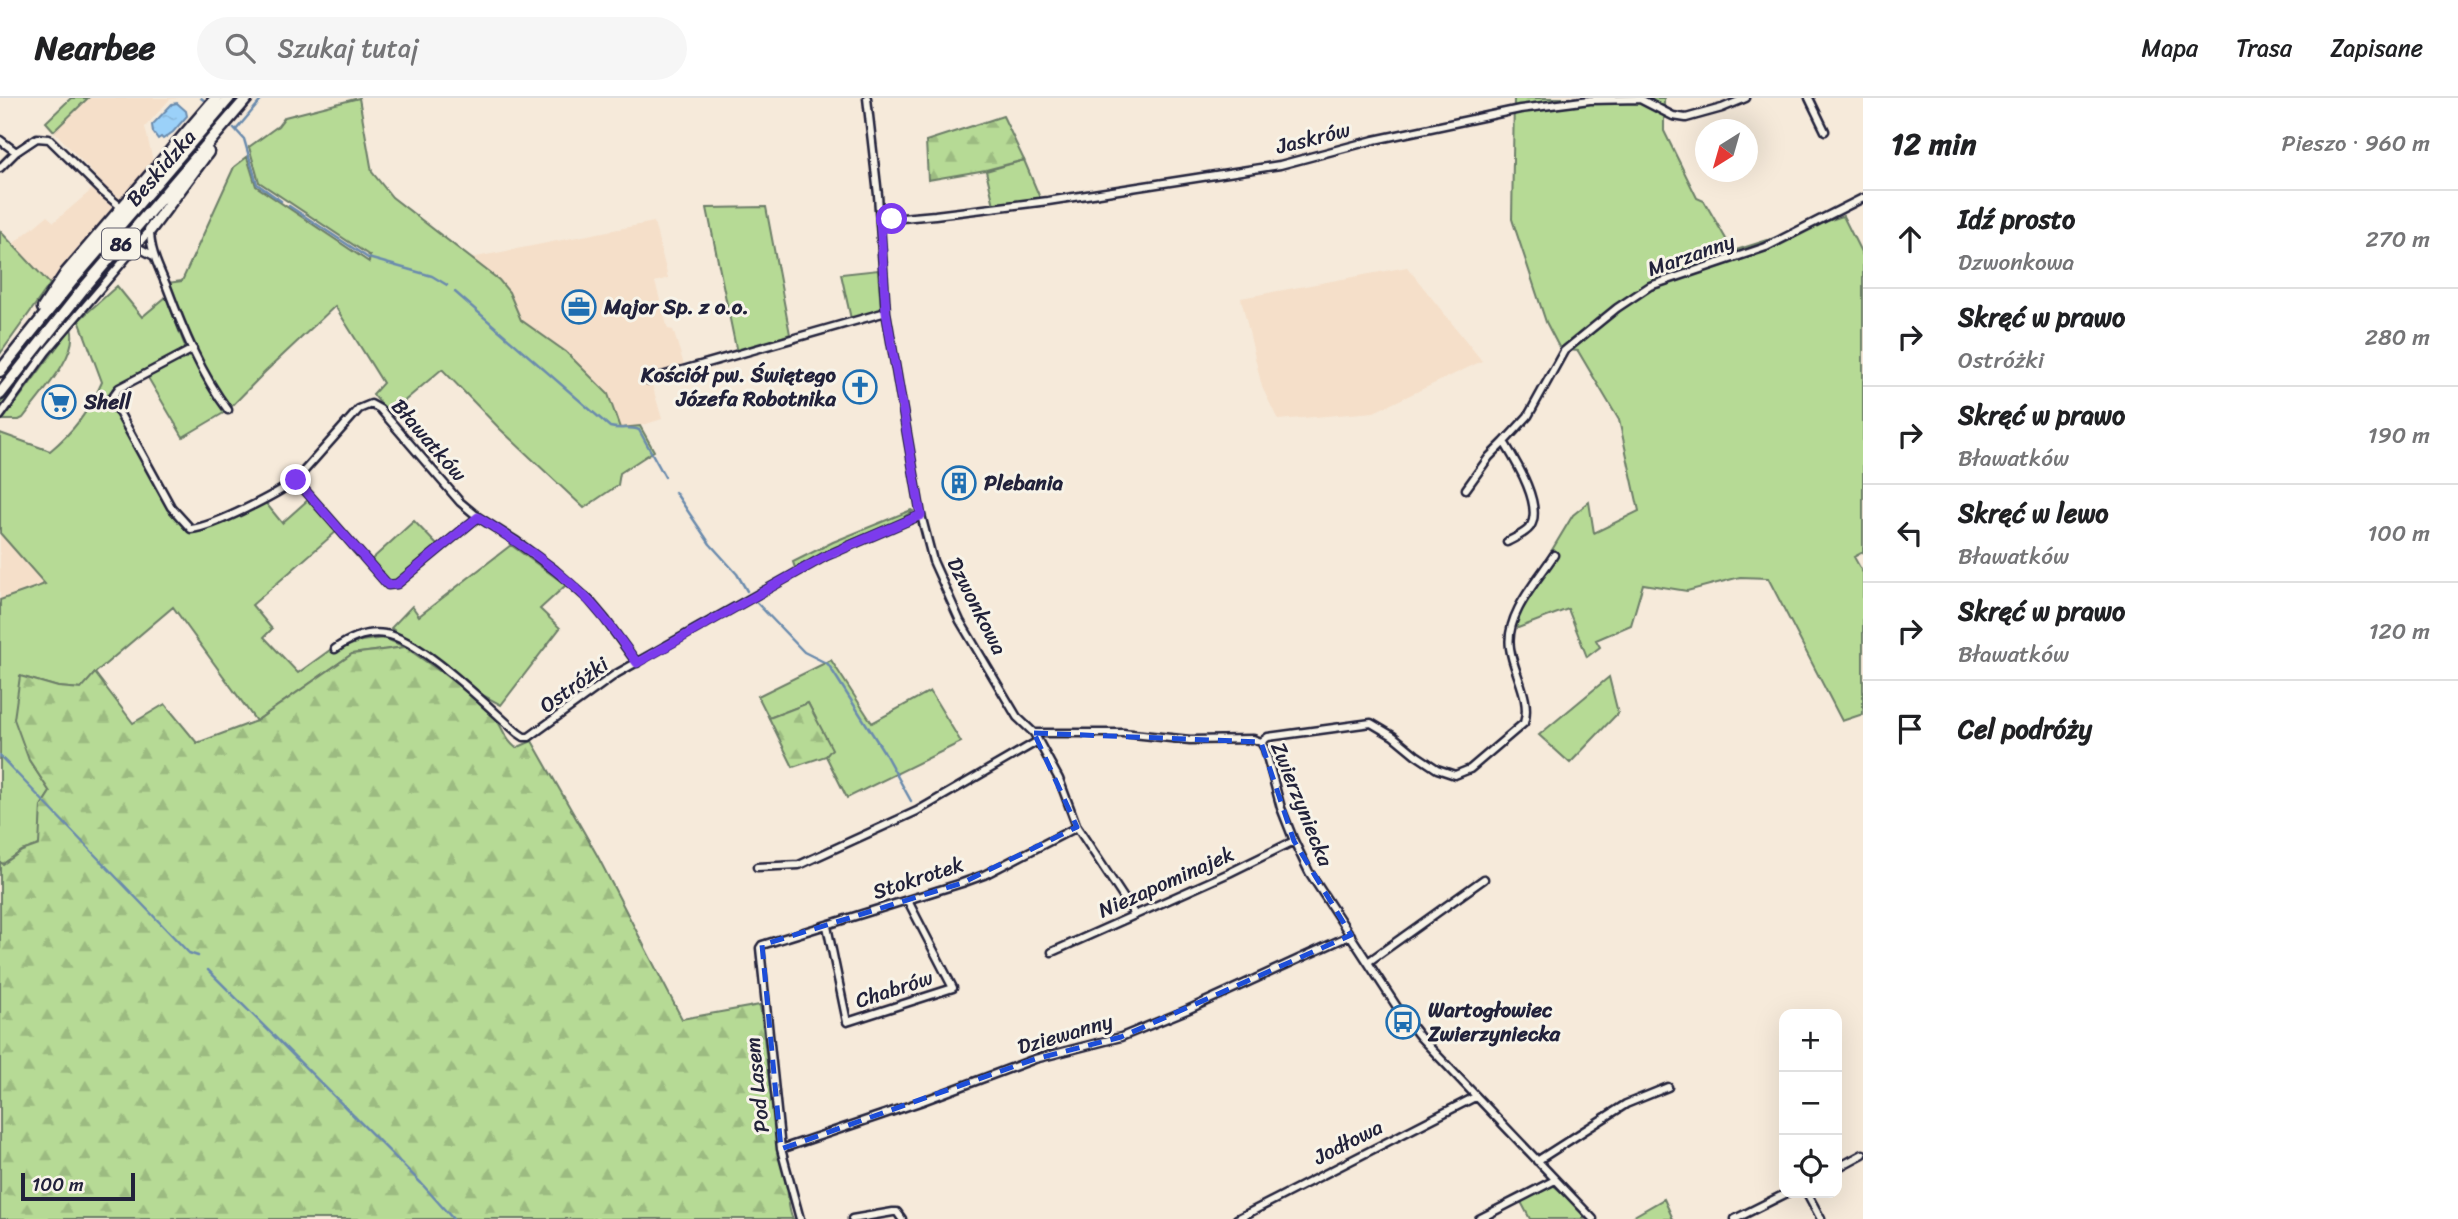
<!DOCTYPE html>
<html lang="pl">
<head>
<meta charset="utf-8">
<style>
	body { margin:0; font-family:Sriracha,sans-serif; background:#f6f6f6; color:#202124 }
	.controls { position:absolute; right:21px; bottom:21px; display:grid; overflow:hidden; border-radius:14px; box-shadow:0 7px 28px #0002 }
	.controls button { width:63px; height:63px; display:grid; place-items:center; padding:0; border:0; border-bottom:2px solid #e0e0e0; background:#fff; color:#202124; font:35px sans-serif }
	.compass { position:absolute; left:1695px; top:21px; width:63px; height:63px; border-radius:50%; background:#fff; box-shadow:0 7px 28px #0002; rotate:217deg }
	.scale { position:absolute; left:21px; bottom:18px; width:114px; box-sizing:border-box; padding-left:7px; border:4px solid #22223b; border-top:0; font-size:19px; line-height:24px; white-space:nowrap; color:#22223b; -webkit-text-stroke:5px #f7f3e8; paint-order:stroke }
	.stop { position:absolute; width:21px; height:21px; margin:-16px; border:5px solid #7c3aed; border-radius:50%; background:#fff }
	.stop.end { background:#7c3aed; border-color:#fff; box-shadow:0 2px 7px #0008 }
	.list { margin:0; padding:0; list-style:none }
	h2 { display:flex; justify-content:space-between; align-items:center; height:91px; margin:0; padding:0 28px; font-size:30px }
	h2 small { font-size:23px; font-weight:400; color:#757577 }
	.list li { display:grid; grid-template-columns:46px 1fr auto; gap:21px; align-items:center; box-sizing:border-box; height:98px; padding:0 28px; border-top:2px solid #e0e0e0 }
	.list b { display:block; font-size:26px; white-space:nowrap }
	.list p { margin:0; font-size:23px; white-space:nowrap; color:#757577 }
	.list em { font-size:23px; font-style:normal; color:#757577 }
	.icon { flex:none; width:38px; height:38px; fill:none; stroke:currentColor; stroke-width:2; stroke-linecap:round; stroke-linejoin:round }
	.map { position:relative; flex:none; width:1863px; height:1121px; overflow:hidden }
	header { display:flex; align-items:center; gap:42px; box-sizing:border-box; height:98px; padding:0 35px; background:#fff; border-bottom:2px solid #e0e0e0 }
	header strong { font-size:33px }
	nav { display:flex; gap:38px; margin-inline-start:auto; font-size:24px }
	.search { width:490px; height:63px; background:#f6f6f6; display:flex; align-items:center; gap:18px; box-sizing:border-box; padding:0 24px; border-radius:38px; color:#757577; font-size:26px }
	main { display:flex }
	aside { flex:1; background:#fff }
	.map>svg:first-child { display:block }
	.built { fill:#f5dfc9 }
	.green { fill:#b6da95; stroke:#6c7e68; stroke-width:2 }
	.forest { fill:url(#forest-firs); stroke:#6c7e68; stroke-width:2 }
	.water { fill:url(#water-ripples); stroke:#6b8bad; stroke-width:2 }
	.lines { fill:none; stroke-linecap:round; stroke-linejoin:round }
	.stream { stroke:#6b8bad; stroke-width:2.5 }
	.street-casing { stroke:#22223b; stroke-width:11 }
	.primary-casing { stroke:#22223b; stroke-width:15 }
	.street { stroke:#f7f3e8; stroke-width:6 }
	.primary { stroke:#f7f3e8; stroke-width:10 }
	.route { stroke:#7c3aed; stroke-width:9 }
	.marked { fill:none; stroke:#1d4ed8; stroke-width:5; stroke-dasharray:14 9; stroke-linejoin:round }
	.labels { text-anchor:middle; stroke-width:6; stroke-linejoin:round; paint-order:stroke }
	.shield { fill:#f7f3e8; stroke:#62616f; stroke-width:2 }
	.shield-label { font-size:19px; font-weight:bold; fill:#22223b }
	.street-label { font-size:21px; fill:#22223b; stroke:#f7f3e8 }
	.poi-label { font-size:21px; font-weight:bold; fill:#22223b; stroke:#f7f3e8; text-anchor:start }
</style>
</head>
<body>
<header>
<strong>Nearbee</strong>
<div class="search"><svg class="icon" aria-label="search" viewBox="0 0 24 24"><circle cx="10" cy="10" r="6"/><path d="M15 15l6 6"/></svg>Szukaj tutaj</div>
<nav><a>Mapa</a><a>Trasa</a><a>Zapisane</a></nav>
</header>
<main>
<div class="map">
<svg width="1863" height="1121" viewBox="0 0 1863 1121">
	<defs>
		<pattern id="forest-firs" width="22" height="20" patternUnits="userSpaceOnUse" patternTransform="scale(1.75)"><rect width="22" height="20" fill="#b6da95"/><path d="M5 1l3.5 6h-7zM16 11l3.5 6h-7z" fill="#9cbb81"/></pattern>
		<pattern id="water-ripples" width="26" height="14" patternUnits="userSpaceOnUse" patternTransform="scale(1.75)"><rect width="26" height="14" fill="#9bd1f9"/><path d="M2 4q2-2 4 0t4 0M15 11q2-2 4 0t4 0" fill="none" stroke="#85b3d6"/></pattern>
	</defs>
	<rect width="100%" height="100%" fill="#f6eada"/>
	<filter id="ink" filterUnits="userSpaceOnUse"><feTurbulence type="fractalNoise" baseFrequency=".0143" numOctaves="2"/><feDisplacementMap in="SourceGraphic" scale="14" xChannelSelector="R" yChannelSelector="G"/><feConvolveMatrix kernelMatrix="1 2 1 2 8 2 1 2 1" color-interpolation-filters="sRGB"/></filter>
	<g filter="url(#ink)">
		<path class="built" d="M88,0H179L170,1L145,29L153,63L50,186L13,146L47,118L54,124L101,84L54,33Z
			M654,124L668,180L655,184L668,231L673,232L686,273L651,283L662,321L640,328L620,330L608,296L566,254L521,222L509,194L499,182L471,160Z
			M1407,169L1482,263L1374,314L1278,322L1262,289L1241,200Z
			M0,435L45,486L0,502Z"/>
		<path class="green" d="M71,0H88L54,33L46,24Z
			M359,0L372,74L392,99L499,182L509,194L521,222L566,254L608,296L620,330L640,328L654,353L620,375L618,387L584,410L500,331L442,271L389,316L373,296L383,285L335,208L265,274L229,311L194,251L167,185L182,183L234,69L247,59L256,88L369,164L370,158L259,84L249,49L278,28L285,19Z
			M1514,0H1664V33L1697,100L1704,103L1733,153L1843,118L1863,158V454L1854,459L1863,475V616L1842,623L1768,480L1740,479L1687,493L1643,486L1631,527L1596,542L1600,549L1587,559L1568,511L1518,530L1511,520L1573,417L1589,404L1594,435L1639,413L1619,322L1578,253L1560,251L1546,224L1512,121Z
			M1024,62L1040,100L994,107L986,73Z
			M168,98L170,100L0,314V306L26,268Z
			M766,109L790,236L737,255L707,110Z
			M0,133L50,186L0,256Z
			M878,172L881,212L851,221L841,176Z
			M117,188L142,219L166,199L186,251L113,290L107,303L185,431L196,434L265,404L282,425L309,401L337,433L252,507L272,531L264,539L298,575L330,552L343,550L361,543L384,540L405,549L352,556L256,623L173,509L95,575L82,591L58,589L20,578L29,662L50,694L41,708L40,747L22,753L3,766L0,764V502L45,486L0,435V335L50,353C73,334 90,312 102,284L79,222Z
			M71,230C80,257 38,299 23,320L19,322H3Z
			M193,255L227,313L183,339L147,278Z
			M911,412L913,413L905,418V420L835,449L795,470L793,464L833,444Z
			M414,423L438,448L396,483H389L370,463Z
			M511,447L566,487L540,511L560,530L501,607L477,594L391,530L412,508L419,518Z
			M831,562L872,625L930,593L961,644L847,700L826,658L831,651L808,605L769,620L758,598Z
			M1609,579L1618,615L1570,665L1539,637Z
			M1553,1087L1593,1121H1530L1521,1104Z
			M1664,1101L1673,1121H1629Z"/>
		<path class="forest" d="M1003,18L1024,62L986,72L928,82L926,43Z
			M405,549C435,570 469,592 495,620C504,630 503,640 516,650L532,643L597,757L682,921L760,907C768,968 773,1030 787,1090C789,1100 788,1112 793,1121H0V764L3,766L22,753L39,747L41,708L50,694L29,662L14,621L20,578L58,589L81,591L95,575L133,625L165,606L197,645L256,623L352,556Z
			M808,605L832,651L826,658L793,669L769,620Z"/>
		<path class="water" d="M177,5L186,13L187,18L173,34L163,41L161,39L158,41L153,34L152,27L172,6Z"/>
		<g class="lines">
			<path class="stream" d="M201,0L205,3
				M234,30L244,41L257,86L281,103
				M236,32L263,0
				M289,108L368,160L432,178L447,187
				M455,194L610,329C620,332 629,328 639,332L665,379
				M675,394L710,446L737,476L747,493
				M757,505L804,554L828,566L884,654L911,703
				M0,658L189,855L198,858
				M208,872L421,1085L453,1121"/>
			<defs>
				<path id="street" d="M867,0L878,97L886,214L921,417L933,463L960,523L1017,619L1034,635L1059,681L1077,729L1135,817
					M1809,0L1825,33
					M0,42L16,54L37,40L49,41L104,95L121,109
					M0,70L16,54
					M880,122L935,117L1048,103L1280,67L1374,42L1520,11L1590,2L1640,1L1673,18L1686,20L1722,10L1746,0
					M150,132C150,153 159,170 167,189C183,232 201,276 228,312
					M130,154L141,151L152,157
					M193,251L119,290L113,298L115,307L171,409L191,431C215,428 276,397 296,382L359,311L371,306L380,311L460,404L478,419L516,443L555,472L589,502L605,521L637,565
					M648,282L886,214
					M0,318L46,254L150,132
					M296,382L388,487L397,486L478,419
					M1466,391L1489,359L1504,344
					M1507,444C1514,440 1525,436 1530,429C1544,408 1515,362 1504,344L1528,318L1564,253L1617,210L1650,188L1766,149L1863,100
					M335,551C349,541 367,533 385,536C421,541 488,609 518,635L524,639H529L616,576L826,458L921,417
					M1034,635H1123L1190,642L1253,641L1261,644L1265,651L1281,710L1294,743L1309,774L1399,912L1420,939L1593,1121
					M1261,644L1268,639L1371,625L1393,638L1416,657L1437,671L1455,677L1470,671L1524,625C1532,601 1513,574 1510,550C1505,517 1537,483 1554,457
					M757,769L799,767L917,713L1038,643
					M827,828L847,924L953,890L908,803
					M1052,854L1229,775L1294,743
					M1368,864L1484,781
					M781,1051L920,1004L1035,961L1121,939L1187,912L1351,837
					M1537,1063L1626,1006L1668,989
					M1837,1070L1863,1056
					M1807,1095L1821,1121
					M800,1121L781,1051L760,850L762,847L962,785L984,777L1077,729
					M852,1121L893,1114H897L902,1121
					M1237,1121L1475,999
					M1479,1121L1555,1082
					M1735,1121L1787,1095"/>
				<path id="primary" d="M150,132L208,54
					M43,210L66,175L216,0
					M0,273L72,183L229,0
					M0,296L83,191L247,0"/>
			</defs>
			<use href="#street" class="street-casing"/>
			<use href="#primary" class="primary-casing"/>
			<use href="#street" class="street"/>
			<use href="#primary" class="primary"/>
		</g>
	</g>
	<g class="lines" filter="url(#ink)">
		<path class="route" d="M296,382L388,487L397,486L478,419C517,444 558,470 590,504C608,523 622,544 637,565L826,458L921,417L886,214L880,121H892"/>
	</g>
	<path class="marked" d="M1034,635L1261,644L1294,743L1351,837L1121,939L1035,961L781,1051L762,847L962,785L1077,729Z"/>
	<defs>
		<symbol id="office-ring" viewBox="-11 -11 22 22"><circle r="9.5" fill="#f7f3e8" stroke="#1f6fb2" stroke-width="1.5"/><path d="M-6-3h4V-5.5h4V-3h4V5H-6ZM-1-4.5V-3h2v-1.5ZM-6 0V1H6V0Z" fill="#1f6fb2"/></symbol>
		<symbol id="church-ring" viewBox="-11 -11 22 22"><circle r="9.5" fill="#f7f3e8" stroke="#1f6fb2" stroke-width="1.5"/><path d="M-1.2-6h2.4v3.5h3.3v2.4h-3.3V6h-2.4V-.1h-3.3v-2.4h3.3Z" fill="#1f6fb2"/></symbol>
		<symbol id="supermarket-ring" viewBox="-11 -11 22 22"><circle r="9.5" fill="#f7f3e8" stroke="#1f6fb2" stroke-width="1.5"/><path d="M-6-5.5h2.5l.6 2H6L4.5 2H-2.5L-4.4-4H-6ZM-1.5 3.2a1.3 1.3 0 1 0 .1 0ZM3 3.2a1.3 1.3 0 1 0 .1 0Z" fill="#1f6fb2"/></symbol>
		<symbol id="building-ring" viewBox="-11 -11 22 22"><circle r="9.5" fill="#f7f3e8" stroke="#1f6fb2" stroke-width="1.5"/><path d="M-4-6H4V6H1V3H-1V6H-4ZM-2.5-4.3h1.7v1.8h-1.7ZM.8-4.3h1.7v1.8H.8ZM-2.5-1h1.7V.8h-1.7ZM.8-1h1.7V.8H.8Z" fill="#1f6fb2"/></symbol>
		<symbol id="bus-ring" viewBox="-11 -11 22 22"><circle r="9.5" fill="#f7f3e8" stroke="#1f6fb2" stroke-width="1.5"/><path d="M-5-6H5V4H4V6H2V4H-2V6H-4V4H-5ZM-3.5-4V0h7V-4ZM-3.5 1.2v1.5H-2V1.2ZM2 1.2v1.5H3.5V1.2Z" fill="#1f6fb2"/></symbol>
	</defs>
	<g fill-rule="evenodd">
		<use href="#office-ring" x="560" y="190" width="38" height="38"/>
		<use href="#church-ring" x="841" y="270" width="38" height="38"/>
		<use href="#supermarket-ring" x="40" y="285" width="38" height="38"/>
		<use href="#building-ring" x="940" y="366" width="38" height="38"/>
		<use href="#bus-ring" x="1384" y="905" width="38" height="38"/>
	</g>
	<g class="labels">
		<rect class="shield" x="102" y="130.5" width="38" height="31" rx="5"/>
		<g class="shield-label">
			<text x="121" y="153">86</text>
		</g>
		<g class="street-label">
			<text transform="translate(1313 40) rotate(-14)" y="7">Jaskrów</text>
			<text transform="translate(161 70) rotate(-49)" y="7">Beskidzka</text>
			<text transform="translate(1691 157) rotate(-19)" y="7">Marzanny</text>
			<text transform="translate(429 342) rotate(49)" y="7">Bławatków</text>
			<text transform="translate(977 508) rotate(63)" y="7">Dzwonkowa</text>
			<text transform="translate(574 587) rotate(-36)" y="7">Ostróżki</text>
			<text transform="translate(1302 706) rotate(68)" y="7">Zwierzyniecka</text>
			<text transform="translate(918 780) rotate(-18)" y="7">Stokrotek</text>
			<text transform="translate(1166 784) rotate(-24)" y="7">Niezapominajek</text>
			<text transform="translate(894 891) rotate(-18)" y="7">Chabrów</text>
			<text transform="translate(1065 936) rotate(-16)" y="7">Dziewanny</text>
			<text transform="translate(757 987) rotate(-96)" y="7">Pod Lasem</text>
			<text transform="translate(1348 1044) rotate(-27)" y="7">Jodłowa</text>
		</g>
		<g class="poi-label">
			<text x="604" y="216">Major Sp. z o.o.</text>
			<text x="836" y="284" text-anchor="end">Kościół pw. Świętego<tspan x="836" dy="24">Józefa Robotnika</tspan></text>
			<text x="84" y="311">Shell</text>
			<text x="984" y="392">Plebania</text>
			<text x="1428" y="919">Wartogłowiec<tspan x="1428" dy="24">Zwierzyniecka</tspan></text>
		</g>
	</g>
</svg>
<div class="controls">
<button>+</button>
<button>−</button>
<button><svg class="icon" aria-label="locate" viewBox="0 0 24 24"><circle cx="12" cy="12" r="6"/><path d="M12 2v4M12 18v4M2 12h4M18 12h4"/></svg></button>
</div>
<svg class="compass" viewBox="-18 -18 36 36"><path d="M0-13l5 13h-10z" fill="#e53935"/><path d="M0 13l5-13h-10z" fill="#757577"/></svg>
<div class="scale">100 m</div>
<div class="stop" style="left:892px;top:121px"></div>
<div class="stop end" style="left:296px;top:382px"></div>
</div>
<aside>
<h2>12 min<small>Pieszo · 960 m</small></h2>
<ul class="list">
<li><svg class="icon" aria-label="ahead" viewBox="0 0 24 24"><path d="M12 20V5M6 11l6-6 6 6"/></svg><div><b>Idź prosto</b><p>Dzwonkowa</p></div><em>270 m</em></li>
<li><svg class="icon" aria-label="right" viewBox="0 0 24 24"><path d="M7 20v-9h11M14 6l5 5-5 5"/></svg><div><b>Skręć w prawo</b><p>Ostróżki</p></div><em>280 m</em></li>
<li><svg class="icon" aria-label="right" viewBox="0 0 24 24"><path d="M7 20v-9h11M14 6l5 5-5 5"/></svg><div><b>Skręć w prawo</b><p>Bławatków</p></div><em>190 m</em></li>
<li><svg class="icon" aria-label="left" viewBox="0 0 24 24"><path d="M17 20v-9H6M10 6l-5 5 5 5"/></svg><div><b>Skręć w lewo</b><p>Bławatków</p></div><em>100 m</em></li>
<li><svg class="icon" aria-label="right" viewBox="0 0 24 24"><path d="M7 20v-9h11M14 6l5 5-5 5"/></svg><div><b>Skręć w prawo</b><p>Bławatków</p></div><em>120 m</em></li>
<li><svg class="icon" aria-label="arrive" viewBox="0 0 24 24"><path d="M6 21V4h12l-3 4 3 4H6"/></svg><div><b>Cel podróży</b></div></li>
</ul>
</aside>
</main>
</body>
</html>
